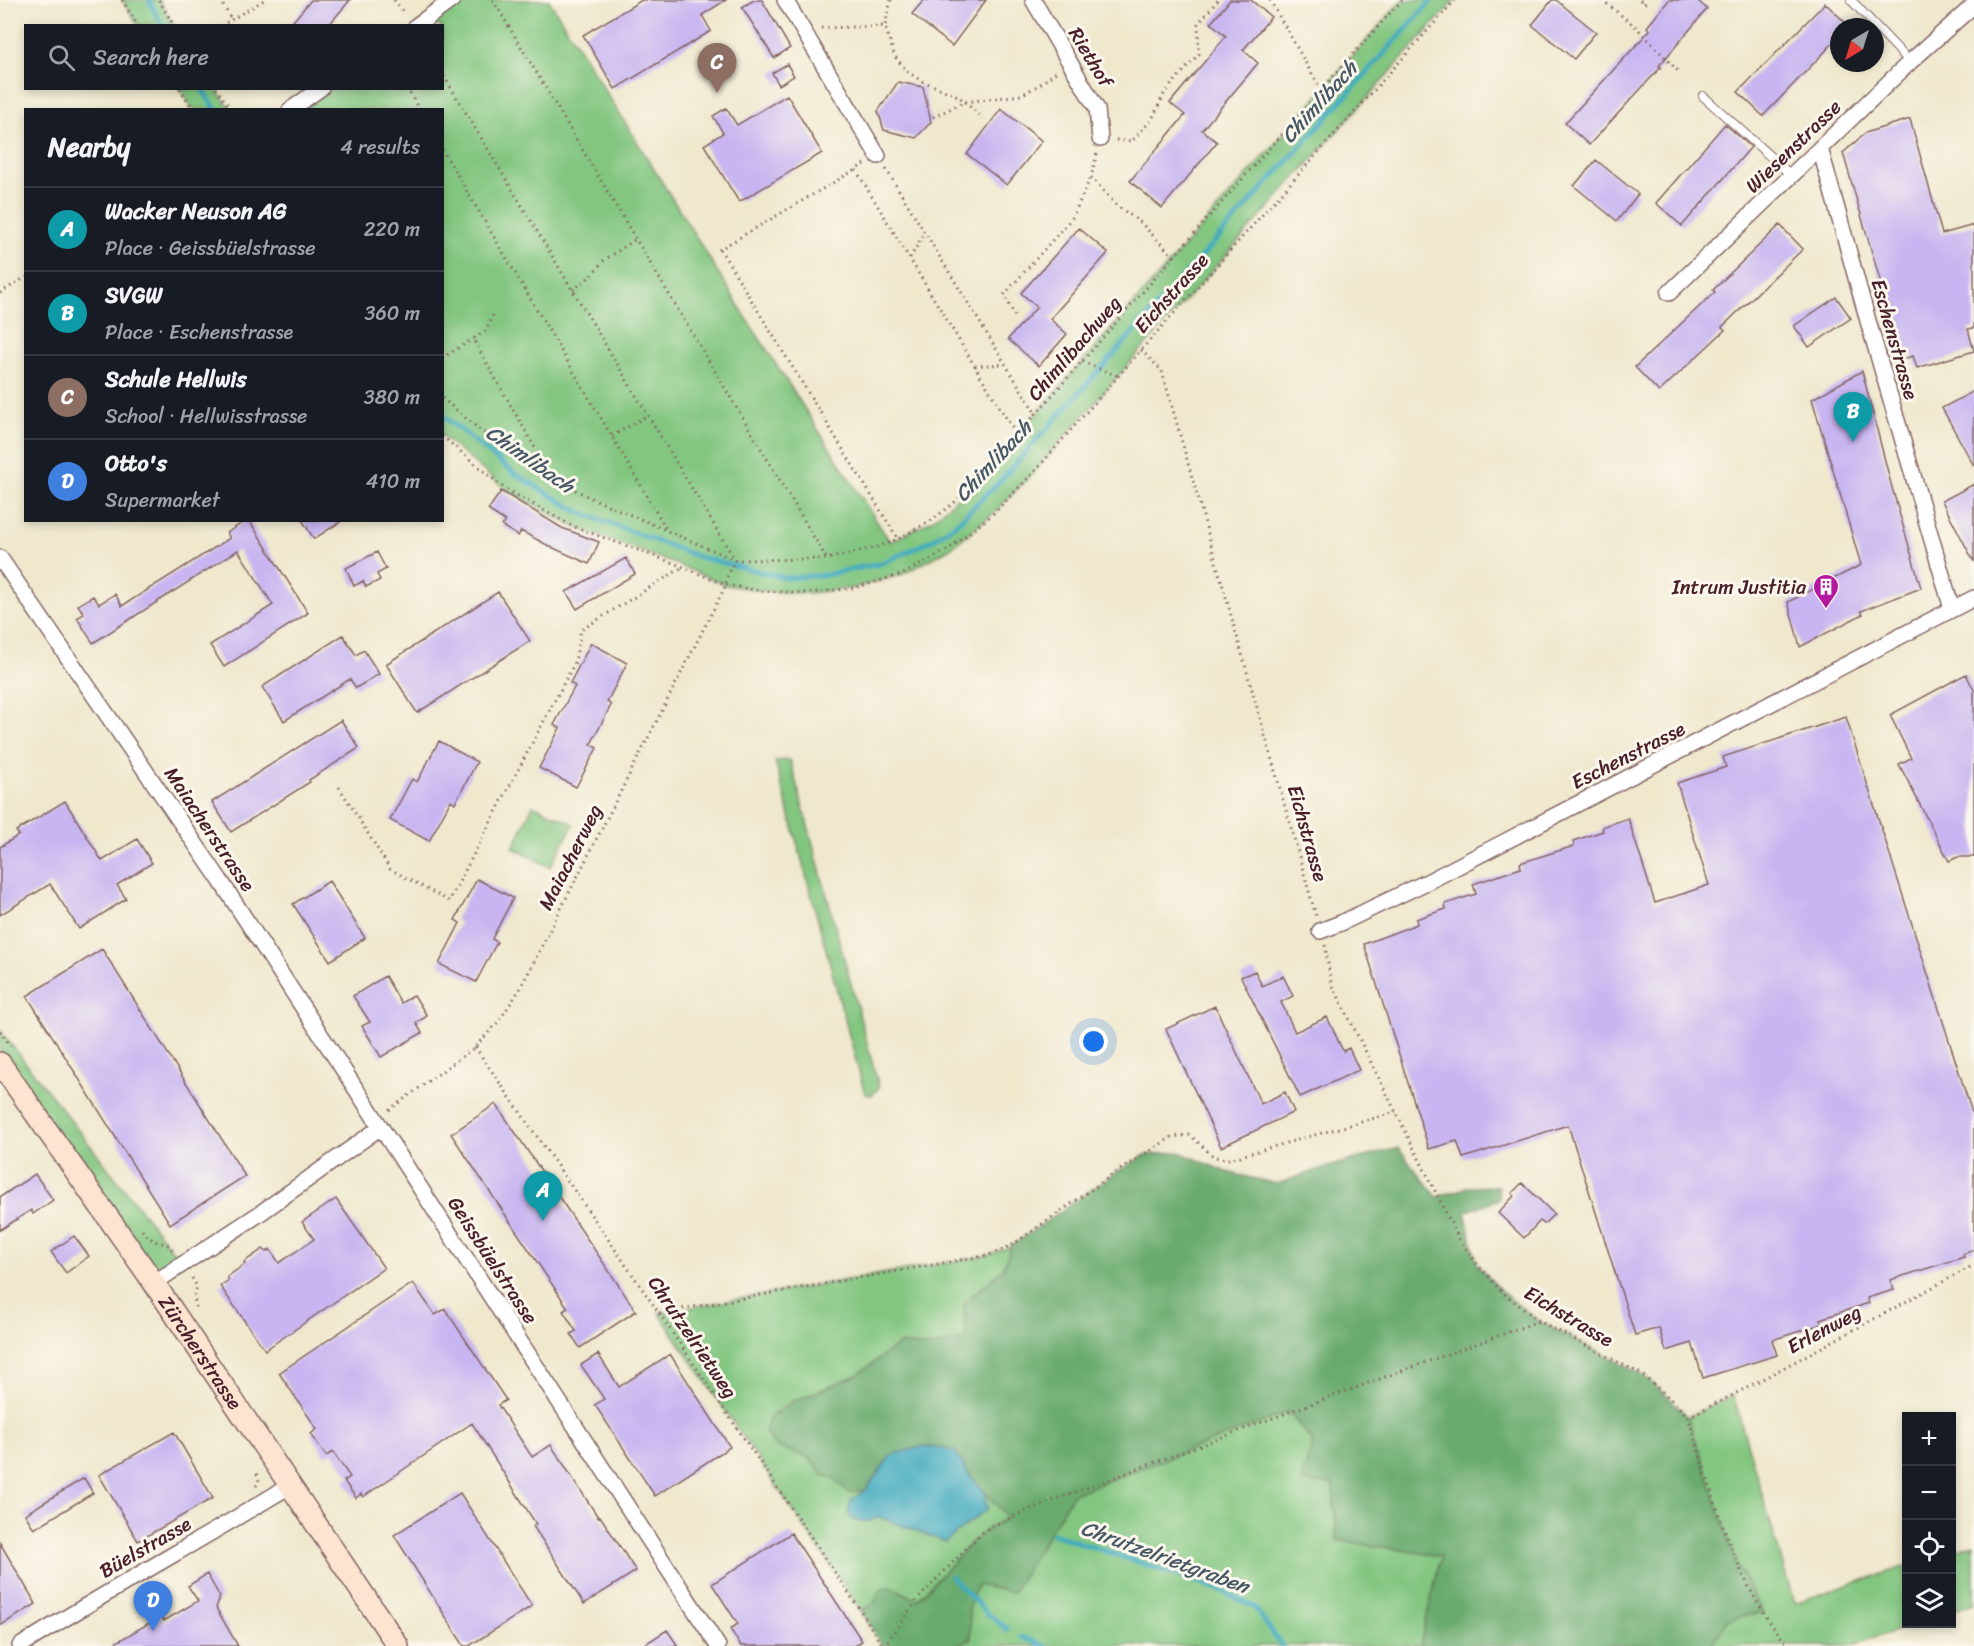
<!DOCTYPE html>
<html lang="en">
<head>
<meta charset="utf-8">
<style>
	body { margin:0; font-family:Sriracha,sans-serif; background:#242831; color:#f1f3f6 }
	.controls { position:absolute; right:18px; bottom:18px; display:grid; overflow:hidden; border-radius:0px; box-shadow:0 3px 9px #0003 }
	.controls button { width:54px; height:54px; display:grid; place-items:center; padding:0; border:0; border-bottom:2px solid #363941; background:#171b24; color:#f1f3f6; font:30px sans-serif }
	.compass { position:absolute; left:1830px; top:18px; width:54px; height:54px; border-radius:50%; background:#171b24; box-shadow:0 3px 9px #0003; rotate:218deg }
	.you { position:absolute; left:1094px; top:1042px; width:21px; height:21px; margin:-15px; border:4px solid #fff; border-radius:50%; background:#1a73e8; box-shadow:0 0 0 9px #1a73e833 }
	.badge { display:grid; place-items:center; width:39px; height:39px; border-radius:50%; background:#d690ce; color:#fff; font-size:20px; font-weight:700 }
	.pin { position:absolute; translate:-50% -50px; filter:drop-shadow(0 2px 3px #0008) }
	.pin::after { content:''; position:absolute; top:32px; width:21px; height:18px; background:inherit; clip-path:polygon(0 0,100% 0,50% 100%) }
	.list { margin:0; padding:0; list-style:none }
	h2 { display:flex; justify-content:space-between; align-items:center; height:78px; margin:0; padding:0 24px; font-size:26px }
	h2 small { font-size:20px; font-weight:400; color:#9ea1a6 }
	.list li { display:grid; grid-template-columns:39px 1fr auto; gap:18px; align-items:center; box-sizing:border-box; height:84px; padding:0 24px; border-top:2px solid #363941 }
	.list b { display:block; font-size:22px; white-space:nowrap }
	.list p { margin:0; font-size:20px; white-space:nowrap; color:#9ea1a6 }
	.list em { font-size:20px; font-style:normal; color:#9ea1a6 }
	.icon { flex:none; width:33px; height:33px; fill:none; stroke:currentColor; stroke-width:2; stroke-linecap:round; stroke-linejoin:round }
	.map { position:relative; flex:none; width:1974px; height:1646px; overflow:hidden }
	.search { position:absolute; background:#171b24; box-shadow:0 3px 9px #0003; left:24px; top:24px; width:420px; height:66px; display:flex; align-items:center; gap:15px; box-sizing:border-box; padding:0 21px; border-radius:0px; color:#9ea1a6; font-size:22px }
	.panel { position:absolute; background:#171b24; box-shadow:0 3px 9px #0003; left:24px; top:108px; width:420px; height:414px; border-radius:0px }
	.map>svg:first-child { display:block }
	.green { fill:#82c680; stroke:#667256; stroke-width:1.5 }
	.forest { fill:#69ab6e; stroke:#5a654c; stroke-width:1.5 }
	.water { fill:#3faabf; stroke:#446475; stroke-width:1.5 }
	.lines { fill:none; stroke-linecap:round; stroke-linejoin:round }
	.stream { stroke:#3faabf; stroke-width:5 }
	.building { fill:#c8b5f1 }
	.lane-casing { stroke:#846564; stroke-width:10 }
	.street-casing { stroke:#846564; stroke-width:18 }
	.secondary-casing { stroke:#846564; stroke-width:24 }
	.path { stroke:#846564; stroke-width:3; stroke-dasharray:1.5 4.5; stroke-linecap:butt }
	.lane { stroke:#fff; stroke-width:8 }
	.street { stroke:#fff; stroke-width:15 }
	.secondary { stroke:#fde4d1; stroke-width:21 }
	.labels { text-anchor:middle; stroke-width:6; stroke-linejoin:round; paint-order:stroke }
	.street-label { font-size:20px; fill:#4a1f2b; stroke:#fbf7ec }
	.poi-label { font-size:20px; fill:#4a1f2b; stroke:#fbf7ec; text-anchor:end }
	.water-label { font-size:21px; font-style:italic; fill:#465766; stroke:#fbf7ec }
</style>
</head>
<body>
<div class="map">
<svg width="1974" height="1646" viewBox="0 0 1974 1646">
	<rect width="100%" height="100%" fill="#fbf7ec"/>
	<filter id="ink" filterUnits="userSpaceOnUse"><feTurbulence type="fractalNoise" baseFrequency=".0167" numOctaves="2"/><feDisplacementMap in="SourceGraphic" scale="12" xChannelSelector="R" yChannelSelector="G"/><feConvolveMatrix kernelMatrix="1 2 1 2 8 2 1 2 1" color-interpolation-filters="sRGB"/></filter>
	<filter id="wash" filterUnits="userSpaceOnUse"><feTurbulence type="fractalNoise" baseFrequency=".008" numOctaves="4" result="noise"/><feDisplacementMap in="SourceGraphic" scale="24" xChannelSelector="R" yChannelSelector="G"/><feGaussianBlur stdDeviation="1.35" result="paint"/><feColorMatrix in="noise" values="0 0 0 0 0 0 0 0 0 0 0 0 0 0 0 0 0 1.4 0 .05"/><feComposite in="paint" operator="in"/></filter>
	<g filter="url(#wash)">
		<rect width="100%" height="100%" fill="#efe8cd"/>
		<path class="green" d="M122,0H159L174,25H138Z
			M452,0H549L747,319L890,542L932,520L977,481L1402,0H1455L1141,350L1035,471L994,513L949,549L903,574L854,588L808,593L763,591L726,585L676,564L572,526L504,488L442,436V110H290L321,89L442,88V26L416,25Z
			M180,89H216L231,109H193Z
			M790,760L879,1087L872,1095L865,1094L775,761Z
			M533,805L574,824L550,867L513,848Z
			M0,1030L183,1264L154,1283L0,1063Z
			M1011,1246L1003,1269L964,1303L967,1339L931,1347L899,1344L857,1375L792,1402L866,1490L851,1501L867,1521L879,1517L945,1541L985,1492L1073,1494L1289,1412L1313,1443L1333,1485L1337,1540L1442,1556L1420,1646H954L971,1639L969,1607L977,1585L1013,1592L1072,1495L990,1527L963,1551L917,1600L876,1602L861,1611L659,1313L989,1255Z
			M1733,1395L1794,1603L1906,1566V1624H1915L1850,1646H1708H1711L1726,1621L1762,1612L1737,1565L1688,1417Z
			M1974,1544V1603L1952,1611V1551Z"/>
		<path class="forest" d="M1398,1148L1437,1197L1468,1187L1498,1186L1499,1199L1465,1212L1477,1264L1503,1293L1539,1321L1641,1374L1673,1401L1688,1417L1737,1565L1762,1612L1726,1621L1711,1646H1420L1441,1556L1337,1540L1333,1485L1301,1481L1313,1443L1289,1412L1073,1494L1013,1592L977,1585L969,1607L971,1639L954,1646H882L861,1611L875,1602C882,1574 901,1592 917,1600L976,1538L990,1527L1008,1518L968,1473L955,1451L891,1455L866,1490L849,1493L834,1479L823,1475L809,1458L775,1446L765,1432L770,1417L792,1402L857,1375L899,1344L931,1347L966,1339L964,1303L1003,1269L1011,1246L1118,1171L1145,1155L1179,1152L1227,1172L1277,1184L1329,1166Z"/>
		<path class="water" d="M924,1446L955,1451L968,1473L985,1492L987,1509L945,1542L879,1517L867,1522L852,1519L848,1512L851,1501L866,1490L891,1455Z"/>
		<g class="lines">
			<path class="stream" d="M149,0L162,26
				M201,88L216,110
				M442,415L515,474L579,512L699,557L786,578L826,575L853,569L879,564L909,551L932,540L956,524L999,482L1432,0
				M1053,1534L1190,1579L1224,1592L1254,1607L1282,1646
				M951,1577L989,1615L1007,1629
				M1022,1637L1045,1646"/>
		</g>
		<g id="blocks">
			<path class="building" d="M311,0H350L328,26H289Z
				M642,0H726L702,15L711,31L615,89L583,35Z
				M754,0H762L790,48L774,58L742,7Z
				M924,0H986L952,46L912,14Z
				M1230,0H1251L1271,17L1243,50L1258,63L1202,130L1217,142L1162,208L1130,181L1185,115L1170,103L1226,36L1211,23Z
				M1552,0H1556L1596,32L1574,59L1532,25Z
				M1669,0H1697L1707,9L1659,66L1661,67L1589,145L1565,123L1650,30L1647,27Z
				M1825,3L1850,27H1839V37L1763,116L1738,92Z
				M787,64L794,76L779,85L772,73Z
				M898,82L923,87L931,122L916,138L884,130L878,111Z
				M787,95L822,153L739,202L704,145L723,133L713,116L726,108L737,125Z
				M1001,109L1042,141L1007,185L967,154Z
				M1910,119L1942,234L1974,225V328L1968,329L1974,351L1917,368L1913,356L1903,359L1843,153L1865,133Z
				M1725,124L1751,147L1682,226L1656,203Z
				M1596,160L1638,194L1617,221L1574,186Z
				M1780,225L1803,249L1722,327L1725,330L1659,392L1635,367L1715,292L1713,290Z
				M1079,228L1108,253L1050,319L1067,334L1039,366L1008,339L1037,307L1021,293Z
				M1836,297L1851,318L1809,347L1794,326Z
				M1862,371L1891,484L1921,588L1861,611L1863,614L1800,647L1788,602L1861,565L1812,399Z
				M1974,391V466L1942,408Z
				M1974,484V562L1942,501Z
				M501,491L562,528L599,542L589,564L549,546L521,531L518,536L502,526L505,521L488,510Z
				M246,520H249L308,613L224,667L210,645L273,605L238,550L93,643L77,618L84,614L78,605L93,596L99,604L115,594L122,606L230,538L227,533Z
				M302,520H343L314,539Z
				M377,552L386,569L377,574L380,580L366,587L363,581L354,586L346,568Z
				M626,558L635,574L577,609L566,592Z
				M498,592L530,641L417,713L386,664Z
				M343,635L356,655L364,650L379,674L356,688L350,679L284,721L262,687Z
				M591,643L627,663L607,702L611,705L591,744L597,748L576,787L539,768L560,728L554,725L575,686L570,683Z
				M1966,674L1974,690V857H1958L1949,861L1899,764L1911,758L1890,715Z
				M1846,717L1974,1119V1250L1963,1254L1964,1257L1890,1280L1894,1290L1867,1298L1869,1303L1820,1319L1822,1324L1772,1340L1777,1355L1703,1378L1692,1343L1666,1351L1659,1328L1635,1335L1568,1125L1463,1158L1457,1141L1429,1149L1364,944L1417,924L1416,919L1446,909L1445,904L1476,894L1473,884L1521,868L1520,863L1574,846L1573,841L1603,831L1602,827L1628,818L1655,903L1709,885L1677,783L1726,767L1723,757Z
				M341,720L359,748L309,780L310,782L231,832L212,802Z
				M439,741L477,762L455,803L451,800L429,841L390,820L412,779L417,782Z
				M65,801L102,861L137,839L152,863L117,885L126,899L79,929L50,884L0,915V847L19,835L16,831Z
				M477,879L513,898L492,939L497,942L476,982L439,964L460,923L455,920Z
				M329,881L365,938L330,961L293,904Z
				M102,949L245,1176L170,1224L27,996Z
				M1255,971L1262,986L1283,976L1293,996L1281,1002L1295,1032L1327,1017L1343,1051L1349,1048L1359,1070L1300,1097L1241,977Z
				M385,976L401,1003L414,995L427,1016L416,1023L422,1033L381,1057L362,1026L370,1022L353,996Z
				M1215,1006L1261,1104L1285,1092L1294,1112L1221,1147L1166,1029Z
				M496,1104L636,1311L580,1348L571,1334L576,1331L563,1311L568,1308L451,1134Z
				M35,1174L53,1200L33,1214L31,1210L0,1230V1197Z
				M1522,1183L1554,1214L1544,1224L1540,1221L1524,1238L1498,1213L1514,1196L1512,1193Z
				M336,1199L384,1268L265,1350L220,1286L229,1280L227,1277L245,1264L244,1262L263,1249L266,1252L270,1249L279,1263L314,1239L302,1222Z
				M74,1236L89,1256L66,1273L51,1252Z
				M413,1283L435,1315L445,1309L506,1400L498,1405L532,1457L551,1445L598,1517L600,1516L636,1571L584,1604L533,1526L536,1524L472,1423L363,1497L361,1494L356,1498L344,1481L350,1477L333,1452L326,1456L311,1434L317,1429L279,1373Z
				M598,1354L619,1387L670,1354L730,1447L655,1496L595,1405L604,1399L581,1365Z
				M174,1432L213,1498L138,1541L99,1475Z
				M84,1478L93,1493L34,1529L25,1514Z
				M460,1493L532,1606L469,1646H464L394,1535Z
				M791,1533L862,1641L854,1646H741L730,1629L738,1624L712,1584Z
				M0,1543L36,1604L0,1626Z
				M207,1574L220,1597L216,1608L238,1646H110L161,1616L164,1621L198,1601L188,1586Z
				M667,1630L678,1646H642Z"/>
		</g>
	</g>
	<g filter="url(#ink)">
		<use href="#blocks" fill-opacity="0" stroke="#846564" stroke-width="1.5"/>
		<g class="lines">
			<defs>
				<path id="lane" d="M1851,0L1910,62
					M1703,96L1792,176"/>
				<path id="street" d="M785,0L878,156
					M1033,0L1097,109L1100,139
					M416,26L452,0
					M290,110L321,88
					M1820,148L1870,328L1952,609
					M1669,293L1910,62L1974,5
					M0,558L220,880L718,1646
					M1320,931L1341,923L1433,879L1974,598
					M154,1283L259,1214L381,1127
					M20,1646C109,1590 201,1540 291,1485"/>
				<g id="secondary">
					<path id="s1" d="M0,1063L154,1283L398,1646"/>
				</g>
			</defs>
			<use href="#lane" class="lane-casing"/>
			<use href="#street" class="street-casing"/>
			<use href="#secondary" class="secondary-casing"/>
			<path class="path" d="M122,0L138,26
				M159,0L174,26
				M220,0L231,19
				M394,0L405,14
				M493,0L827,559
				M891,0L885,26L895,57L908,72L920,80L958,96L983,118
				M1270,0L1321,90
				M1602,0L1636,27L1678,71
				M1640,0L1644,4L1648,0
				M221,26L264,0
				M821,28L885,26
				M180,88L193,110
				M216,88L231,110
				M407,88L419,110
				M933,117L964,102L1021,95L1039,85L1056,72
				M1116,140L1132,141L1152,119L1165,92L1199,54L1198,24L1218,0
				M442,149L667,530
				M1097,154L1091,177L1116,205L1141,223L1174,257
				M865,164L720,249L898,539
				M886,169L1036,414
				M856,170L1017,436
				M910,258L925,232
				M573,290L592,275L603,261L636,239
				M0,293L26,277
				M493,315L486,331L473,339L551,476
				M1015,316L1004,295L1072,218L1091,177
				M1141,350L1162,371L1316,916
				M442,358L473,339
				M1082,362L1118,376
				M975,366L1005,364
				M442,398L480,430L515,456L552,478L589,497L735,560L827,559L877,547L898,539L932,520L955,502L977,481L1280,136L1402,0
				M442,436L504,488L572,526L676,564L726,585L763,591L808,593L854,588L903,574L949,549L994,513L1035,471L1141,350L1455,0
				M612,436L648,415
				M339,787L390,869L449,901L575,662L581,630L683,567
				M1325,945L1331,982L1459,1239L1477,1264L1503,1293L1539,1321L1641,1374L1673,1401L1688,1417C1714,1495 1733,1584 1789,1646
				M0,1031L11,1046
				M475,1047L659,1313L861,1611L882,1646
				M389,1110L475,1047L499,1021L520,989L726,585V579L735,560L442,73
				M142,1230L154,1241L169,1245L173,1251
				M192,1278L197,1287L194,1296L196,1308
				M659,1313L989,1255L1011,1246L1118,1171L1172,1137L1190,1135L1214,1157L1230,1159L1396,1112
				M1688,1417L1733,1395L1974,1265
				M256,1486L259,1481L257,1473
				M884,1646L917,1600L976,1538L990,1527L1028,1510L1289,1412L1539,1321"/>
			<use href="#lane" class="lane"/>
			<use href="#street" class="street"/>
			<use href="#secondary" class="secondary"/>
		</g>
	</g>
	<defs>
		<symbol id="building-pin" viewBox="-11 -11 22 30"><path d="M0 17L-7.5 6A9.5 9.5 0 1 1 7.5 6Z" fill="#b5179e" stroke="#fbf7ec"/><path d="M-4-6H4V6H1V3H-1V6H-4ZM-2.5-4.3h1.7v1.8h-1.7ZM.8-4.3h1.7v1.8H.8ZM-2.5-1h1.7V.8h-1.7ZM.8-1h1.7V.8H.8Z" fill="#fff"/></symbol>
	</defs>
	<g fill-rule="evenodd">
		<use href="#building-pin" x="1811" y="572" width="30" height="40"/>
	</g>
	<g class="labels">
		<g class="street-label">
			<text transform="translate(1091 57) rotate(59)" y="7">Riethof</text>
			<text transform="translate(1793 146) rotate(-44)" y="7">Wiesenstrasse</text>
			<text transform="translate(1171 293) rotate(-48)" y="7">Eichstrasse</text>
			<text transform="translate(1895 339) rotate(74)" y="7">Eschenstrasse</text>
			<text transform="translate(1074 348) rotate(-49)" y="7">Chimlibachweg</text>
			<text transform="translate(1628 755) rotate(-27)" y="7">Eschenstrasse</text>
			<text transform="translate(210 829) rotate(56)" y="7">Maiacherstrasse</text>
			<text transform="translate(1308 833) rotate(74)" y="7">Eichstrasse</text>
			<text transform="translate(570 857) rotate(-63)" y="7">Maiacherweg</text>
			<text transform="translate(493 1260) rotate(57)" y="7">Geissbüelstrasse</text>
			<text transform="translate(1569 1316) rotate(31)" y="7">Eichstrasse</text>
			<text transform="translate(1824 1329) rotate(-28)" y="7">Erlenweg</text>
			<text transform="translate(693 1337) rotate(56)" y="7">Chrutzelrietweg</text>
			<text dy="7" stroke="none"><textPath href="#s1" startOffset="352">Zürcherstrasse</textPath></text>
			<text transform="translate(145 1547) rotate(-30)" y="7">Büelstrasse</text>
		</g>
		<g class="poi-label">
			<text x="1806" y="594">Intrum Justitia</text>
		</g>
		<g class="water-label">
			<text transform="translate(1319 102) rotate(-48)" y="7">Chimlibach</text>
			<text transform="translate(530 459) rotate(35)" y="7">Chimlibach</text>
			<text transform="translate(993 461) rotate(-47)" y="7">Chimlibach</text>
			<text transform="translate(1165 1557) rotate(20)" y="7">Chrutzelrietgraben</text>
		</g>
	</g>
</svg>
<div class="controls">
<button>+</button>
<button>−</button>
<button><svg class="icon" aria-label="locate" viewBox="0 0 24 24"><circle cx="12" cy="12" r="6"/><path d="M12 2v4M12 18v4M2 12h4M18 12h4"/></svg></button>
<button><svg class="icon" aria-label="layers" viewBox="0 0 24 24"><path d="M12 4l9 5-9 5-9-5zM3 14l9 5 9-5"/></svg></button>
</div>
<svg class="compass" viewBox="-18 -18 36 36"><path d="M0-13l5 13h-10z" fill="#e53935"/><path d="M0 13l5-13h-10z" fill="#9ea1a6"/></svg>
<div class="you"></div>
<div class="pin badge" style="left:543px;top:1221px;background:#0f9aa8">A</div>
<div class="pin badge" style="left:1853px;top:442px;background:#0f9aa8">B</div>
<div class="pin badge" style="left:717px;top:93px;background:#8d6e63">C</div>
<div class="pin badge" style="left:153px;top:1631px;background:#3f7fe0">D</div>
<div class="search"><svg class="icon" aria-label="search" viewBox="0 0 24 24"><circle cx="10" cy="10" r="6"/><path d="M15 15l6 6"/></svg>Search here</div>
<section class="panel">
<h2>Nearby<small>4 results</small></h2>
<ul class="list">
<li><span class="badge" style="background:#0f9aa8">A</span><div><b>Wacker Neuson AG</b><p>Place · Geissbüelstrasse</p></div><em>220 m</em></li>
<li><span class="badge" style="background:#0f9aa8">B</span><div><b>SVGW</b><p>Place · Eschenstrasse</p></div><em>360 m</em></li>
<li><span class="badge" style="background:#8d6e63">C</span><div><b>Schule Hellwis</b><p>School · Hellwisstrasse</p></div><em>380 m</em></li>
<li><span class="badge" style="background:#3f7fe0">D</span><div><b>Otto's</b><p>Supermarket</p></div><em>410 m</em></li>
</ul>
</section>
</div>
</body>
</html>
